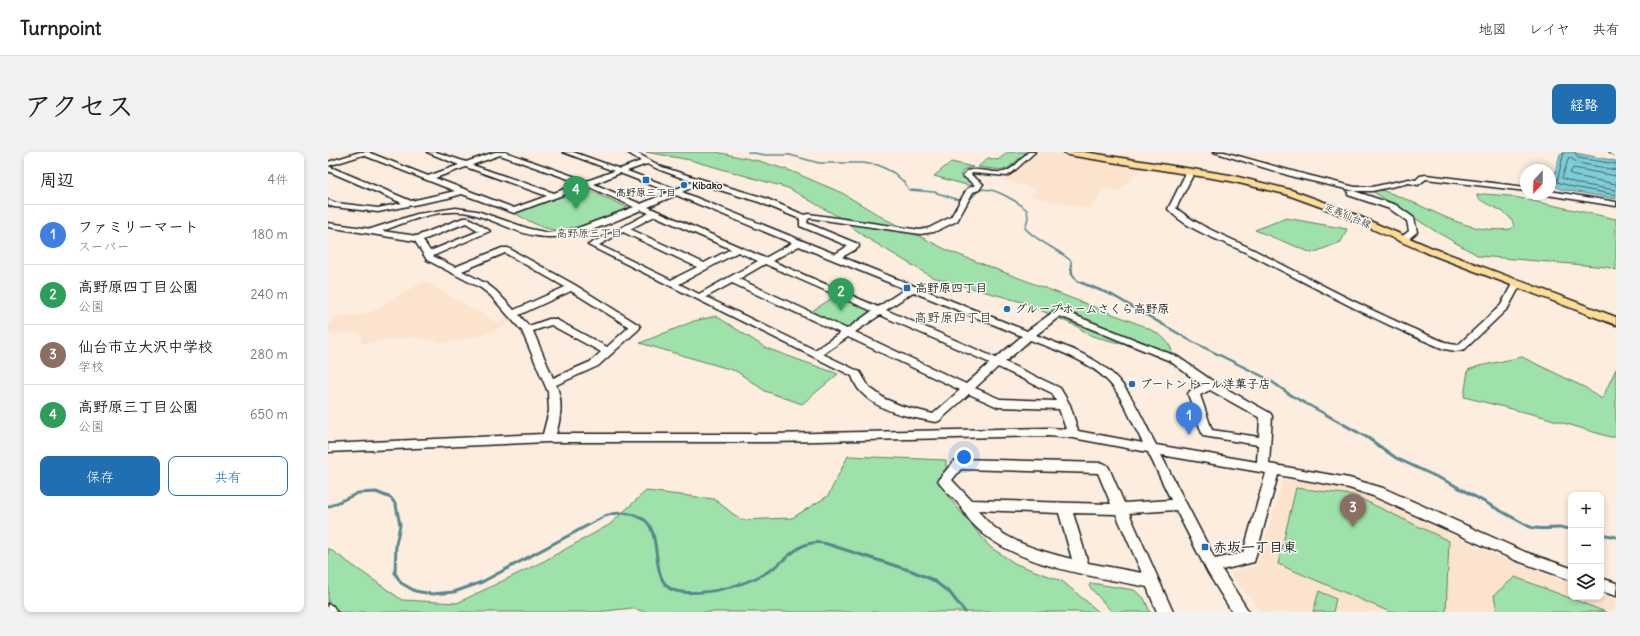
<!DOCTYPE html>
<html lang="ja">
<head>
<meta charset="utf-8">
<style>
	body { margin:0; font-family:Delius,"Klee One",sans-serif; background:#f2f2f2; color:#222 }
	.controls { position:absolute; right:12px; bottom:12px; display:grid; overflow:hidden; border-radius:8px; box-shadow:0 2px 6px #0003 }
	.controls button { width:36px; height:36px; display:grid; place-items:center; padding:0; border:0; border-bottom:1px solid #e0e0e0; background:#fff; color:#222; font:20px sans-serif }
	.compass { position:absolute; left:1192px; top:12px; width:36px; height:36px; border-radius:50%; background:#fff; box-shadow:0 2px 6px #0003; rotate:202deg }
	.you { position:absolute; left:636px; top:305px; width:14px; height:14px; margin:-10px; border:3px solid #fff; border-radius:50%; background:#1a73e8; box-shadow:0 0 0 6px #1a73e833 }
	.badge { display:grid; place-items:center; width:26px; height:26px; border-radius:50%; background:#1f6fb2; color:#fff; font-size:13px; font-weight:700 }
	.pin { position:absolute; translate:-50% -33px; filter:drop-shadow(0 1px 2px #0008) }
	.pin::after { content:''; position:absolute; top:21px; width:14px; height:12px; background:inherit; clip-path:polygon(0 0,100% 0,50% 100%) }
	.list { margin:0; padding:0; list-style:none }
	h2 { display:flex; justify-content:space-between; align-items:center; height:52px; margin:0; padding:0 16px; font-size:17px }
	h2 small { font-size:13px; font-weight:400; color:#767676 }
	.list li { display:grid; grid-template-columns:26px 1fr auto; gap:12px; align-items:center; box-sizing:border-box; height:60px; padding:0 16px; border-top:1px solid #e0e0e0 }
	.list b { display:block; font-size:15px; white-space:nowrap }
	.list p { margin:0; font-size:13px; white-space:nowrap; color:#767676 }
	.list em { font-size:13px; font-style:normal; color:#767676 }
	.actions { display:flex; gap:8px; padding:12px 16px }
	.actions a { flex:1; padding:9px 0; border:1px solid #1f6fb2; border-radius:8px; text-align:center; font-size:14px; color:#1f6fb2 }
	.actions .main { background:#1f6fb2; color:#fff }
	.icon { flex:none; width:22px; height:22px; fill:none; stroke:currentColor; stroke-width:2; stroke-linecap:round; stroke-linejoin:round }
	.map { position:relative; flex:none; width:1288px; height:460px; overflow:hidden; border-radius:8px }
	header { display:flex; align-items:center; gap:24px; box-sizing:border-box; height:56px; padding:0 20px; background:#fff; border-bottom:1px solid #e0e0e0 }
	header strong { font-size:19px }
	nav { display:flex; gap:22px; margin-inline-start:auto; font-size:14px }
	.intro { display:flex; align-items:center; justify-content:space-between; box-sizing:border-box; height:96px; padding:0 24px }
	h1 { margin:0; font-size:28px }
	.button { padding:10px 18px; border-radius:8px; background:#1f6fb2; color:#fff; font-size:14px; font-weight:700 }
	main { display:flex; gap:24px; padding:0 24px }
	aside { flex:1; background:#fff; border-radius:8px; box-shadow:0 2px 6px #0003 }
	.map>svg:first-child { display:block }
	.built { fill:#fbe3ce }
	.green { fill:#9fe1aa; stroke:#5e7e63 }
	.water { fill:#7eced8; stroke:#57878d }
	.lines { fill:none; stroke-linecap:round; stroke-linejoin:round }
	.shore { stroke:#436367; stroke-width:1 }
	.stream-far2 { stroke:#57878d; stroke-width:1.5 }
	.stream-far1 { stroke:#57878d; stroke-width:2.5 }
	.stream { stroke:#57878d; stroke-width:3 }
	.minor-casing { stroke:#1c1c1c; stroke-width:3 }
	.major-casing { stroke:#1c1c1c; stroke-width:3 }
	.minor { fill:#fdfcf7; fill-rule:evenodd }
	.major { fill:#fedd96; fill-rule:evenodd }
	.poi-dot { fill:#1f6fb2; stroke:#fdfcf7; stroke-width:1.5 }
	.labels { text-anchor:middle; stroke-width:3; stroke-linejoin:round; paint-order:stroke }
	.far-poi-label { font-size:10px; font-weight:bold; fill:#1c1c1c; stroke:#fdfcf7; text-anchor:start }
	.far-street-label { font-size:10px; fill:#1c1c1c; stroke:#fdfcf7 }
	.far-neighbourhood-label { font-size:11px; fill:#1c1c1c; stroke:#fdfcf7 }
	.poi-label { font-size:12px; font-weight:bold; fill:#1c1c1c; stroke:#fdfcf7; text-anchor:start }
	.neighbourhood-label { font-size:13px; fill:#1c1c1c; stroke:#fdfcf7 }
	.near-poi-label { font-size:14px; font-weight:bold; fill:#1c1c1c; stroke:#fdfcf7; text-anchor:start }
</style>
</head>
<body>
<header>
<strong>Turnpoint</strong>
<nav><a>地図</a><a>レイヤ</a><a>共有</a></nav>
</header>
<div class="intro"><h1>アクセス</h1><a class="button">経路</a></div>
<main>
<aside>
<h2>周辺<small>4件</small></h2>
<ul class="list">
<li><span class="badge" style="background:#3f7fe0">1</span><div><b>ファミリーマート</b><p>スーパー</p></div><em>180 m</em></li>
<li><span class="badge" style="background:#2e9e5b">2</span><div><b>高野原四丁目公園</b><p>公園</p></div><em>240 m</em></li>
<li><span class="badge" style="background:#8d6e63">3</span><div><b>仙台市立大沢中学校</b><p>学校</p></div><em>280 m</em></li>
<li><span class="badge" style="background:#2e9e5b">4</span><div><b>高野原三丁目公園</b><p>公園</p></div><em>650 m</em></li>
</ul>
<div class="actions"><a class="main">保存</a><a>共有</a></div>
</aside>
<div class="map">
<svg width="1288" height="460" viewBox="0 0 1288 460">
	<rect width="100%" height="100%" fill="#fceddf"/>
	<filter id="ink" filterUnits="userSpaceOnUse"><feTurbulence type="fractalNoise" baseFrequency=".025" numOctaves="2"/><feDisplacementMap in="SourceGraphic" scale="8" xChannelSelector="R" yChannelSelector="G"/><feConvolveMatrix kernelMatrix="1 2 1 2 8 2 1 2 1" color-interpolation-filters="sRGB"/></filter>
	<g filter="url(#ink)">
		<path class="built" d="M707,0H729L816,14L791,39L776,36L762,57L701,44L708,37L676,28Z
			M96,129L169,171L180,167L183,170L154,183L118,191L84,185L66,188L59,187L34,192L31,180L0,181V173L8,165L40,162Z
			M956,327L1026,338L1051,348L1165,402L1243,432V445H1273V443L1288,449V460H933L902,421L929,413Z"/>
		<path class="green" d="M318,0H388L431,9L463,19L514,41L557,67L621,99L813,173C825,179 841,185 844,200L837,201L818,198L764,184L748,174L694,150L604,125L539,86L509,64L460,36L362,8Z
			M680,0H699L679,17L674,18L650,15L660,6L670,8Z
			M623,10L645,15L637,17L632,23L643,30L642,34L606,24Z
			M1038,35C1090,43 1128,84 1183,77L1186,74C1182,57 1160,56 1149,45V43L1156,42L1182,44L1288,67V118L1279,115L1151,104L1107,79Z
			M256,36L301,56C288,67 243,80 226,78C212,76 198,67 186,61L249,37Z
			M958,66L1019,77L1013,90L984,101L927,78Z
			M509,143L543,158V160L520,176H514L481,161Z
			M388,164L438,196L510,222L474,252L437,239L408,219L312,191L366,169Z
			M1194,205L1258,236L1274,247L1288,217V285H1282L1216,265L1136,245L1140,218L1151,214Z
			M520,304L618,308L619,343L662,395L688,412L734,429L771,460H317L304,456L269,460H0V396L74,448L129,451L216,409L281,373L318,339L386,347L413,368L464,366L500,344Z
			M968,336L1025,343L1121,389L1118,460H1062L950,412Z
			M1187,425L1278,460H1169L1166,443Z
			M763,431L806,438L816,446L822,460H784L761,434Z
			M991,439L1008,447L1005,460H985Z"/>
		<path class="water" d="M1242,0L1288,9V47L1232,37L1224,32L1232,2Z"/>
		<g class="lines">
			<path class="shore" d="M1236,0L1229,30L1245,35L1288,43
				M1247,0L1250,6L1288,12
				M1288,18L1250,11L1241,5L1234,26L1251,32L1288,38
				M1288,24L1245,16L1242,21L1247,24L1288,32"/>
			<path class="stream-far2" d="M420,0L437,3H462L491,11H534L550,13L566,21L577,31L581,38L606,40L631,48L640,49C645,46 647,40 652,38C665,34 690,50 699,58L700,66L697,76C709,90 729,96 743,109V114"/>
			<path class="stream-far1" d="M743,113L744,122L749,129L784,143L865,190L940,227L964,244L999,263"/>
			<path class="stream" d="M997,262L1040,286L1068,306L1124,332L1202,375C1215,379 1229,374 1243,377
				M0,355L30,341L48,340L63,346L68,353L72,373L68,392L67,421L73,431L87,439L104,442L126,440L154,430L277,364C287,360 296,360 307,363C310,365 315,366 318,369C336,387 319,437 353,440C380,443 413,434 436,422C459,410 471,384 499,392L584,419L605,428L622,441L637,460
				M1273,382L1288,385"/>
			<defs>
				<path id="minor" d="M32,0H42V1L100,24L131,13L99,0H108L138,10L167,0H177L259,29L286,19L235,0H245L292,17L313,9L299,0H307L334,15L359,23L437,46L476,63L481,62L592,78L601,76L623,65L639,37L647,33L635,24L639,19C651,15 664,22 676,20C685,18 694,6 700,0H707L685,20L679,24L644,21L643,23L655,32L651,38L645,40L629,69L606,80L592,82L482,66L480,67L479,71L530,92L531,94L530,96L514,105L699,179L728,158L731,157L850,205L886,230L942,261L944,264L941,312L1021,326L1055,336L1197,400L1243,416V428L1187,408L1045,344L1021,336L950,323L926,410L894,418L921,460H904L880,421L848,358L801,361L845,460H829L819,435C766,424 685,414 646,373C639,367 636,358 630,351C623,343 614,337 610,328L626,309L630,307L775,311L779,313L781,316L796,351L843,348L820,300L745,286L720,284L444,290H220L0,300V292L215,282L221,259L220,240L194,179L162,143L153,136L99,108L87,89L0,75V71L43,77L89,62L128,56L149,59L202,77L221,81L250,76L306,55L259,34L186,61L134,42L120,46L50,60L6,55L0,53V48L8,51L50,56L74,51L0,19V10ZM35,3L127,39L83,49L0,14ZM172,3L252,31L226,41L144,13ZM319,12L330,17L365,30L348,37L299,19ZM138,15L219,44L186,56L107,26ZM292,21L341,40L313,52L266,32ZM372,32L431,50L472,67V74L520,94L507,102L354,40ZM348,43L464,91L437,106L320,55ZM313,58L321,61L260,93L524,224C526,230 529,236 533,240C551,260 582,265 607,270L611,269L641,242L670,255L731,257L738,277L720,276L444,282H228C233,266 235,248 228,233L270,214L311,177L312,175L311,173L247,133L180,96H174L127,115L105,104L162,79L141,66H135L89,84L54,79C82,69 115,54 145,62C170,69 194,85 221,85C252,86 284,70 313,58ZM327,64L403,97L376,111L302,77ZM138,71L151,79L102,99L95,88ZM295,80L369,115L343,128L271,93ZM471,94L577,137L550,155L444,109ZM410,100L430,109L371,142L351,132ZM177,101L237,135L186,158L168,139L159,132L134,119ZM437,112L544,159L519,177L411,127ZM404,131L512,181L487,198L378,145ZM243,139L301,175L279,195L227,167H221L201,174L191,163ZM585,140L694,184L668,206L558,158ZM552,163L662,211L638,232L527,180ZM732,164L842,209L874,233L862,239L860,242L875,284L930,293L929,310L828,293C817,273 808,249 793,231C773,205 737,195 708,183ZM223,173L273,200L262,210L225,226L205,179ZM520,185L632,238L605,262L574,254L557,247L541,235L532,220L495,202ZM702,188C731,199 766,210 786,236C798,253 805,273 815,291L750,279L742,253L732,236L677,210ZM670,215L724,241L728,249L672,247L647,236ZM882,238L932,266L931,285L884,278L872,243ZM833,303L938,321L915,401L887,407ZM633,317L770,321L783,352L643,348L624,328ZM650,358L731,361L744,407C712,399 670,388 650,358ZM745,361L788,362L814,421L760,411Z
					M886,0H896L971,21L1027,35H1044L1081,27L1088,28L1092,24L1098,23L1198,35V39L1098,27L1090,33L1081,31L1044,39H1027L966,25Z
					M1282,0H1288V3Z
					M863,17L867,19L848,56C872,76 901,85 928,99C992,132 1055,166 1122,192L1130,193L1173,153L1185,130H1191L1193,132L1180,156L1137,197L1128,199L1116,197C1048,170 985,134 919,101C895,89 858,78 840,57L859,19Z
					M1020,39H1026L1068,53L1086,66L1089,80L1078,89H1072L1071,87L1081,79L1079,69L1062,57L1020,43Z
					M1222,39L1288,50V54L1219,43L1222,42Z
					M1273,426L1288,431V444L1273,439Z
					M0,452L5,454L9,460H0Z"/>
				<path id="major" d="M736,0H756L902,23L963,38L1007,54L1102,95L1288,165V173L1094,99L1001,58L957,42L902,29L740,3Z"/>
			</defs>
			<use href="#minor" class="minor-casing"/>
			<use href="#major" class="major-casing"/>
			<use href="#minor" class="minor"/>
			<use href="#major" class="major"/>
		</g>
	</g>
	<g class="poi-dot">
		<rect x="314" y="24" width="8" height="8" rx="2"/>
		<circle cx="356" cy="33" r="4"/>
		<rect x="575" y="132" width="8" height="8" rx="2"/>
		<circle cx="679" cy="157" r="4"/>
		<circle cx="804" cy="232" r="4"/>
		<rect x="873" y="391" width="8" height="8" rx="2"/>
	</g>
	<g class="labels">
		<g class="far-poi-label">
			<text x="364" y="37">Kibako</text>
			<text x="318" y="44" text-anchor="middle">高野原三丁目</text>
		</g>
		<g class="far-street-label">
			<text transform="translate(1020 63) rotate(23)" y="4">定義仙台線</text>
		</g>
		<g class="far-neighbourhood-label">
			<text x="261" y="85">高野原三丁目</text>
		</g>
		<g class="poi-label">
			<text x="587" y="140">高野原四丁目</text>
			<text x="687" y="161">グループホームさくら高野原</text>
			<text x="812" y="236">ブートンドール洋菓子店</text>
		</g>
		<g class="neighbourhood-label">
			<text x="625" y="170">高野原四丁目</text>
		</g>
		<g class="near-poi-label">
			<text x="885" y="400">赤坂一丁目東</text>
		</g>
	</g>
</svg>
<div class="controls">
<button>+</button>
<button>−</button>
<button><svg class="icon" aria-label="layers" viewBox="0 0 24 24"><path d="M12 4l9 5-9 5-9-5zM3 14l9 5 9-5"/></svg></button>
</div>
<svg class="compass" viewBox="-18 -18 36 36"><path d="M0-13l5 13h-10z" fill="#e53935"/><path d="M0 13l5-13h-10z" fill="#767676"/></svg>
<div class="you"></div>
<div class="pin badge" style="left:861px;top:283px;background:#3f7fe0">1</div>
<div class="pin badge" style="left:513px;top:159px;background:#2e9e5b">2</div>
<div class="pin badge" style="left:1025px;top:375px;background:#8d6e63">3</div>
<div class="pin badge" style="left:248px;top:57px;background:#2e9e5b">4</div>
</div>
</main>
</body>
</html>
